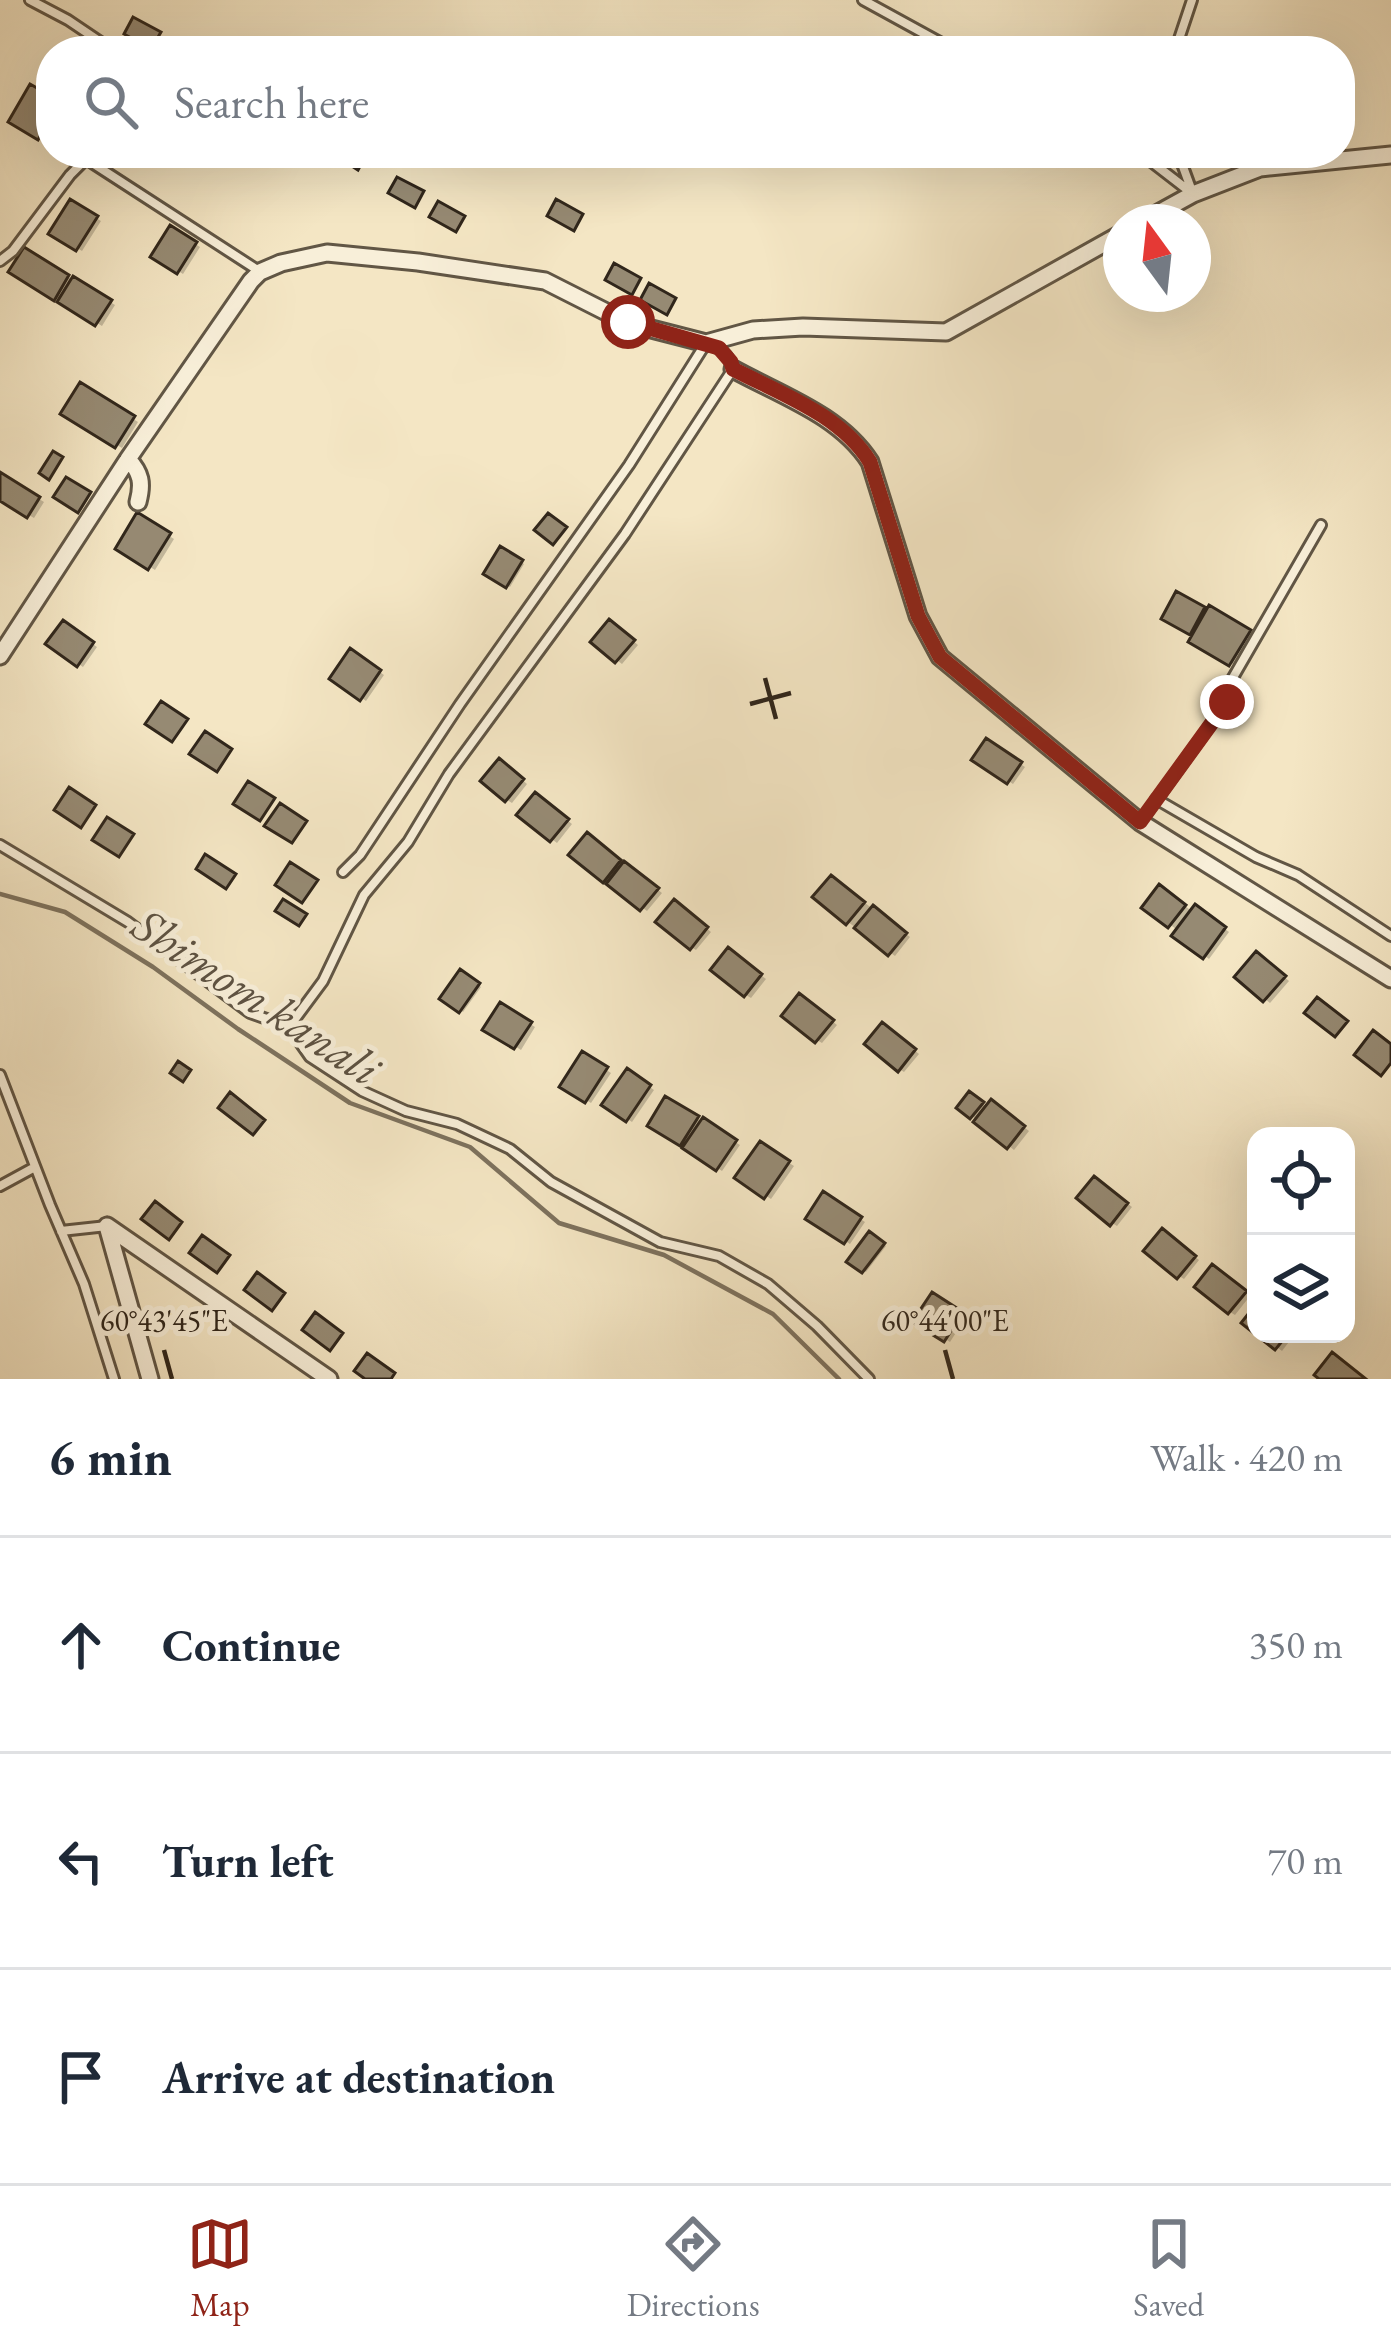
<!DOCTYPE html>
<html lang="en">
<head>
<meta charset="utf-8">
<style>
	body { margin:0; font-family:"EB Garamond",serif; background:#f2f2f3; color:#1f2937 }
	.controls { position:absolute; right:36px; bottom:36px; display:grid; overflow:hidden; border-radius:24px; box-shadow:0 12px 48px #0002 }
	.controls button { width:108px; height:108px; display:grid; place-items:center; padding:0; border:0; border-bottom:3px solid #e0e1e3; background:#fff; color:#1f2937; font:60px sans-serif }
	.compass { position:absolute; left:1103px; top:204px; width:108px; height:108px; border-radius:50%; background:#fff; box-shadow:0 12px 48px #0002; rotate:345deg }
	.stop { position:absolute; width:36px; height:36px; margin:-27px; border:9px solid #8f2418; border-radius:50%; background:#fff }
	.stop.end { background:#8f2418; border-color:#fff; box-shadow:0 3px 12px #0008 }
	.list { margin:0; padding:0; list-style:none }
	h2 { display:flex; justify-content:space-between; align-items:center; height:156px; margin:0; padding:0 48px; font-size:51px }
	h2 small { font-size:39px; font-weight:400; color:#747a83 }
	.list li { display:grid; grid-template-columns:78px 1fr auto; gap:36px; align-items:center; box-sizing:border-box; height:216px; padding:0 48px; border-top:3px solid #e0e1e3 }
	.list b { display:block; font-size:45px; white-space:nowrap }
	.list em { font-size:39px; font-style:normal; color:#747a83 }
	.icon { flex:none; width:66px; height:66px; fill:none; stroke:currentColor; stroke-width:2; stroke-linecap:round; stroke-linejoin:round }
	.map { position:relative; flex:none; width:1391px; height:1379px; overflow:hidden }
	.search { position:absolute; background:#fff; box-shadow:0 12px 48px #0002; left:36px; right:36px; top:36px; height:132px; display:flex; align-items:center; gap:30px; box-sizing:border-box; padding:0 42px; border-radius:48px; color:#747a83; font-size:45px }
	.sheet { height:804px; background:#fff }
	nav { display:flex; justify-content:space-around; align-items:center; box-sizing:border-box; height:168px; border-top:3px solid #e0e1e3; background:#fff; font-size:33px; color:#747a83 }
	nav a { display:grid; justify-items:center; gap:6px }
	nav .on { color:#8f2418 }
	.map>svg:first-child { display:block }
	.shadow { fill:#0003 }
	.lines { fill:none; stroke-linecap:round; stroke-linejoin:round }
	.stream { stroke:#7d725e; stroke-width:4.5 }
	.building { fill:#968a73; stroke:#30261b; stroke-width:3 }
	.lane-casing { stroke:#615645; stroke-width:14 }
	.street-casing { stroke:#615645; stroke-width:21 }
	.lane { stroke:#f8efd9; stroke-width:8 }
	.street { stroke:#f8efd9; stroke-width:15 }
	.route { stroke:#8f2418; stroke-width:15 }
	.ticks { fill:none; stroke:#30261b; stroke-width:4.5 }
	.labels { text-anchor:middle; stroke-width:10; stroke-linejoin:round; paint-order:stroke }
	.water-label { font-size:48px; font-style:italic; fill:#5d5242; stroke:#f8efd9 }
	.ticks-label { font-size:30px; text-anchor:middle; fill:#30261b; stroke:#f8efd9; stroke-width:10; stroke-linejoin:round; paint-order:stroke }
</style>
</head>
<body>
<div class="map">
<svg width="1391" height="1379" viewBox="0 0 1391 1379">
	<rect width="100%" height="100%" fill="#f4e6c4"/>
	<filter id="stains"><feTurbulence type="fractalNoise" baseFrequency=".00167" numOctaves="4"/><feColorMatrix values="0 0 0 0 .2 0 0 0 0 .09 0 0 0 0 .02 0 0 0 .5 -.17"/></filter>
	<radialGradient id="worn" r=".72"><stop offset=".6" stop-color="#630" stop-opacity="0"/><stop offset="1" stop-color="#630" stop-opacity=".3"/></radialGradient>
	<path class="shadow" d="M51,99V128L44,140L12,121Z
		M71,203L101,221L82,251L52,233Z
		M171,229L200,247L183,274L154,256Z
		M25,251L115,305L102,326L12,271Z
		M81,386L138,422L122,448L64,413Z
		M0,475L44,502L34,518L0,498Z
		M138,516L174,539L155,570L119,548Z
		M501,550L524,564L510,587L487,573Z
		M1177,595L1209,613L1210,609L1254,635L1236,666L1192,641L1196,634L1165,618Z
		M63,624L97,647L83,667L49,644Z
		M615,626L638,645L622,664L594,642Z
		M351,652L384,675L366,701L333,678Z
		M986,742L1025,767L1013,784L975,759Z
		M505,765L527,784L512,803L507,800Z
		M540,799L572,824L557,843L520,815Z
		M593,839L662,893L647,911L604,880Z
		M836,881L910,937L895,956L848,922Z
		M1165,891L1193,912L1196,908L1229,932L1209,959L1176,935L1179,931L1145,907Z
		M680,906L711,932L696,950L691,947Z
		M734,954L766,979L751,998L746,995Z
		M1262,958L1289,981L1270,1003L1238,977Z
		M461,973L481,987L463,1012L443,998Z
		M805,999L837,1025L822,1043L817,1040Z
		M501,1006L535,1027L521,1050L487,1029Z
		M888,1028L919,1054L904,1072L899,1069Z
		M583,1055L611,1073L591,1103L563,1086Z
		M628,1072L654,1090L632,1122L605,1104Z
		M970,1095L988,1108L997,1106L1029,1131L1014,1150L972,1116Z
		M666,1100L740,1145L722,1171L651,1125Z
		M761,1145L794,1166L771,1199L738,1177Z
		M1100,1182L1132,1207L1117,1226L1112,1223Z
		M824,1195L865,1222L850,1244L809,1218Z
		M870,1235L886,1246L866,1272L850,1261Z
		M1167,1235L1199,1260L1184,1279L1179,1276Z
		M1218,1271L1250,1296L1235,1315L1230,1312Z
		M933,1296L966,1317L950,1342L917,1321Z
		M1260,1334H1295L1282,1351Z"/>
	<g class="lines">
		<path class="stream" d="M0,894L65,912L153,967L238,1029L350,1103L470,1147L559,1223L664,1255L773,1314L839,1379"/>
	</g>
	<path class="building" d="M133,17L161,32L151,49L124,34Z
		M30,84L51,96V117L38,140L8,122Z
		M332,153H367L358,170Z
		M397,177L424,191L415,208L388,193Z
		M70,199L98,216L76,251L48,234Z
		M556,199L583,214L574,231L547,216Z
		M438,201L465,216L456,232L429,217Z
		M170,225L197,242L177,274L150,257Z
		M24,247L69,275L54,301L8,272Z
		M614,263L641,278L632,295L605,280Z
		M73,276L112,300L95,326L57,302Z
		M649,283L676,298L667,315L640,300Z
		M80,382L135,416L115,448L60,414Z
		M53,451L63,457L49,480L39,473Z
		M0,472L40,497L27,518L0,501Z
		M66,477L91,492L78,513L53,497Z
		M137,512L171,533L148,570L115,549Z
		M548,513L567,527L553,545L534,530Z
		M500,546L523,560L506,588L483,574Z
		M1176,591L1205,607L1190,635L1161,619Z
		M1209,605L1251,630L1229,666L1188,642Z
		M609,619L635,640L615,663L590,642Z
		M63,620L94,642L77,667L45,644Z
		M350,648L381,670L360,701L329,679Z
		M161,701L188,719L172,742L145,724Z
		M205,731L232,749L217,772L189,754Z
		M986,738L1022,762L1007,784L971,760Z
		M499,758L524,779L505,802L480,781Z
		M248,781L275,798L260,821L233,804Z
		M69,787L96,805L81,828L54,810Z
		M535,792L569,819L550,842L516,815Z
		M280,803L307,821L292,843L264,826Z
		M107,817L134,834L119,857L92,840Z
		M587,832L621,860L603,883L568,855Z
		M205,854L236,874L226,889L196,869Z
		M624,861L659,888L640,911L606,884Z
		M290,862L318,880L302,903L275,885Z
		M831,875L865,902L846,925L812,897Z
		M1159,884L1186,905L1168,928L1141,908Z
		M283,899L307,914L299,926L275,911Z
		M674,899L708,927L690,950L655,922Z
		M1195,904L1226,927L1203,959L1171,936Z
		M873,905L907,933L888,956L854,928Z
		M728,947L762,974L744,997L710,970Z
		M1256,951L1286,976L1263,1002L1234,977Z
		M460,969L480,983L459,1013L439,999Z
		M799,993L834,1020L815,1043L781,1016Z
		M1317,997L1348,1021L1335,1037L1304,1013Z
		M500,1002L532,1022L514,1049L482,1030Z
		M882,1022L916,1049L898,1072L864,1044Z
		M1373,1030L1391,1044V1063L1381,1076L1354,1055Z
		M582,1051L608,1067L585,1103L559,1087Z
		M178,1061L191,1070L183,1082L170,1073Z
		M627,1068L651,1085L626,1122L601,1105Z
		M969,1091L984,1102L970,1119L956,1108Z
		M230,1092L265,1120L253,1135L218,1108Z
		M665,1096L699,1116L680,1146L647,1126Z
		M991,1099L1025,1126L1007,1149L973,1122Z
		M703,1117L737,1140L716,1171L682,1148Z
		M760,1141L790,1161L764,1199L734,1178Z
		M1094,1176L1128,1203L1110,1226L1076,1198Z
		M823,1191L862,1217L844,1244L805,1219Z
		M155,1201L182,1222L169,1240L141,1219Z
		M1162,1228L1196,1256L1177,1279L1143,1251Z
		M869,1231L885,1243L862,1273L846,1262Z
		M202,1235L230,1255L217,1273L189,1253Z
		M1212,1264L1247,1291L1228,1314L1194,1287Z
		M257,1272L285,1293L272,1311L244,1290Z
		M932,1292L963,1312L944,1342L912,1322Z
		M1256,1304V1334H1288L1275,1350L1241,1323Z
		M315,1312L343,1333L330,1351L302,1330Z
		M1332,1352L1366,1379H1319L1314,1375Z
		M367,1353L395,1373L391,1379H365L354,1371Z"/>
	<g class="lines">
		<defs>
			<path id="lane" d="M30,0L68,20L114,51
				M863,0L956,51
				M1175,51L1192,0
				M1140,153L1193,194L1178,153
				M0,261L13,251L70,175L86,159L259,271
				M1156,799L1256,857L1298,875L1391,936
				M1141,821L1227,702L1231,681L1321,525
				M0,845L128,922L250,1013L289,1027L323,981L364,895L408,842L449,774L625,534L733,369C729,354 720,348 706,343L629,465L460,704L360,855L343,872
				M289,1027L310,1057L362,1091L406,1111L457,1124L510,1149L551,1182L660,1242L719,1256L768,1284L817,1326L869,1379
				M0,1075L50,1205L84,1284L114,1379
				M0,1186L35,1167
				M61,1231L107,1226"/>
			<path id="street" d="M1142,222L1193,194L1260,168L1391,155
				M733,369C780,395 840,415 870,462L918,616L940,657L1140,822L1391,979
				M128,459C141,473 143,483 138,502
				M0,656L128,459L251,281L260,272L281,263L327,253L418,262L545,281L628,323L706,343L753,330L803,327L946,332L1121,234
				M107,1226L329,1379
				M107,1226L150,1379"/>
		</defs>
		<use href="#lane" class="lane-casing"/>
		<use href="#street" class="street-casing"/>
		<use href="#lane" class="lane"/>
		<use href="#street" class="street"/>
	</g>
	<g class="lines">
		<path class="route" d="M628,322L719,348L731,362L733,369C781,394 841,415 870,462L918,616L940,657L1140,822L1227,702"/>
	</g>
	<path class="ticks" d="M765,678L776,719M750,704L791,693M164,1350L172,1379M945,1350L953,1379"/>
	<g class="labels">
		<g class="water-label">
			<text transform="translate(257 996) rotate(33)" y="17">Shimom kanali</text>
		</g>
	</g>
	<g class="ticks-label">
		<text x="164" y="1331">60°43'45"E</text>
		<text x="945" y="1331">60°44'00"E</text>
	</g>
	<rect width="100%" height="100%" filter="url(#stains)"/>
	<rect width="100%" height="100%" fill="url(#worn)"/>
</svg>
<div class="controls">
<button><svg class="icon" aria-label="locate" viewBox="0 0 24 24"><circle cx="12" cy="12" r="6"/><path d="M12 2v4M12 18v4M2 12h4M18 12h4"/></svg></button>
<button><svg class="icon" aria-label="layers" viewBox="0 0 24 24"><path d="M12 4l9 5-9 5-9-5zM3 14l9 5 9-5"/></svg></button>
</div>
<svg class="compass" viewBox="-18 -18 36 36"><path d="M0-13l5 13h-10z" fill="#e53935"/><path d="M0 13l5-13h-10z" fill="#747a83"/></svg>
<div class="stop" style="left:628px;top:322px"></div>
<div class="stop end" style="left:1227px;top:702px"></div>
<div class="search"><svg class="icon" aria-label="search" viewBox="0 0 24 24"><circle cx="10" cy="10" r="6"/><path d="M15 15l6 6"/></svg>Search here</div>
</div>
<section class="sheet">
<h2>6 min<small>Walk · 420 m</small></h2>
<ul class="list">
<li><svg class="icon" aria-label="ahead" viewBox="0 0 24 24"><path d="M12 20V5M6 11l6-6 6 6"/></svg><div><b>Continue</b></div><em>350 m</em></li>
<li><svg class="icon" aria-label="left" viewBox="0 0 24 24"><path d="M17 20v-9H6M10 6l-5 5 5 5"/></svg><div><b>Turn left</b></div><em>70 m</em></li>
<li><svg class="icon" aria-label="arrive" viewBox="0 0 24 24"><path d="M6 21V4h12l-3 4 3 4H6"/></svg><div><b>Arrive at destination</b></div></li>
</ul>
</section>
<nav>
<a class="on"><svg class="icon" aria-label="map" viewBox="0 0 24 24"><path d="M3 6l6-2 6 2 6-2v14l-6 2-6-2-6 2zM9 4v14M15 6v14"/></svg>Map</a>
<a><svg class="icon" aria-label="directions" viewBox="0 0 24 24"><path d="M12 3l9 9-9 9-9-9zM9 14v-3h6M13 9l2 2-2 2"/></svg>Directions</a>
<a><svg class="icon" aria-label="saved" viewBox="0 0 24 24"><path d="M7 4h10v16l-5-4-5 4z"/></svg>Saved</a>
</nav>
</body>
</html>
